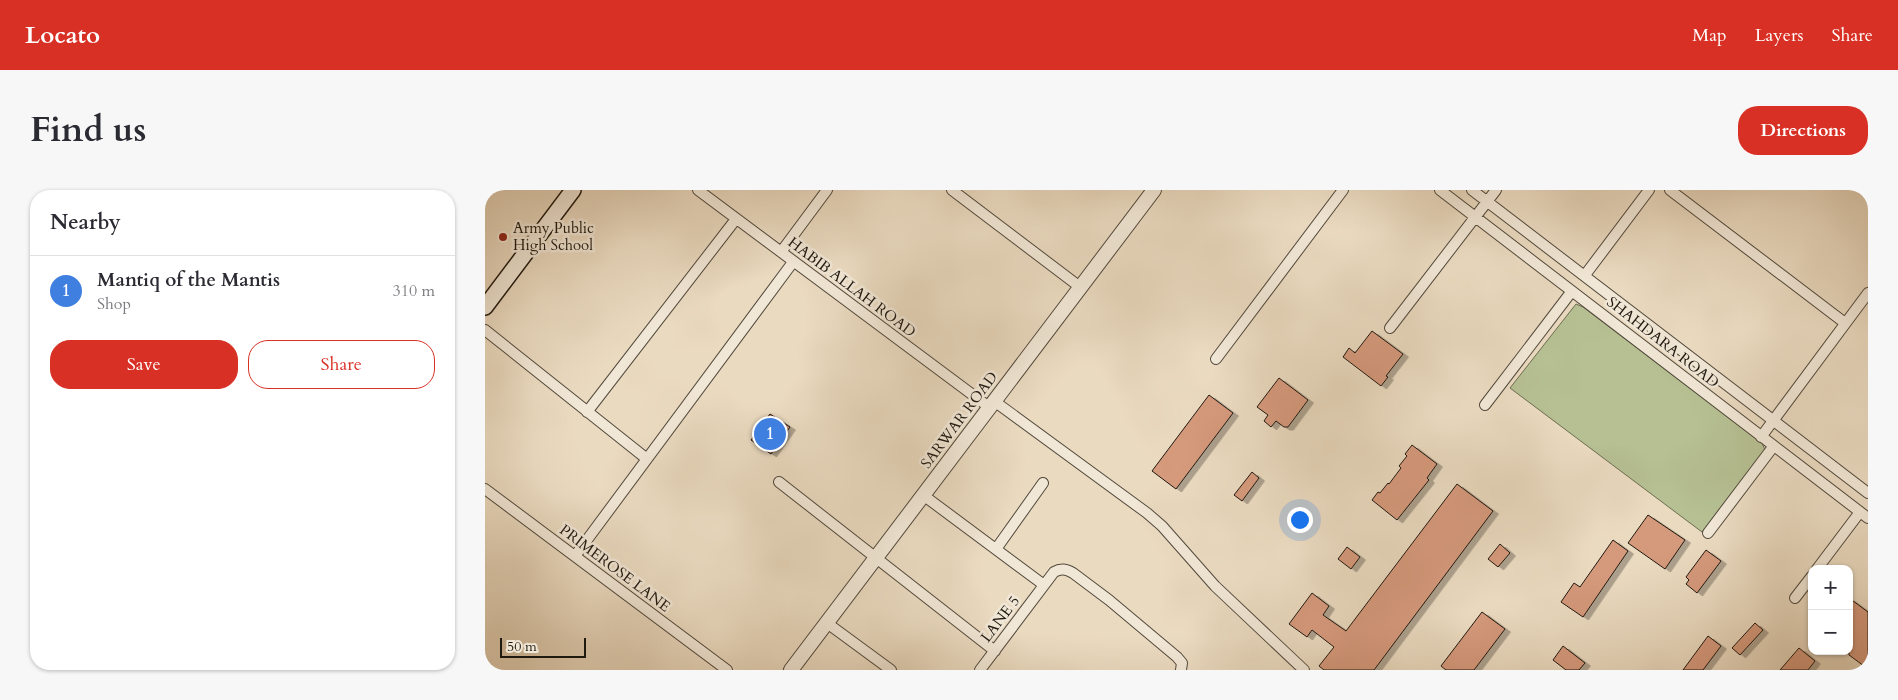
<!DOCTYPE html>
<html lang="en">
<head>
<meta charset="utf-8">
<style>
	body { margin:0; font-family:Cardo,serif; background:#f7f7f7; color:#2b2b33 }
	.controls { position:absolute; right:15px; bottom:15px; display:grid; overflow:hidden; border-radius:10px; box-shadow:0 1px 4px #0004 }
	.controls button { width:45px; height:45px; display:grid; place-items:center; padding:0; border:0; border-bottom:1px solid #e1e1e2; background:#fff; color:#2b2b33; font:25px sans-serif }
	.scale { position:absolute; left:15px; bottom:12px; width:86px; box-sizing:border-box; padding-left:5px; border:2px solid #201910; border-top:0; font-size:14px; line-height:18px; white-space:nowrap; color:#201910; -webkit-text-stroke:4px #f1e7d6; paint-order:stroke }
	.you { position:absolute; left:814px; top:329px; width:18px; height:18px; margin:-12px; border:4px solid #fff; border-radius:50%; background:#1a73e8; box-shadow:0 0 0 8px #1a73e833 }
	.badge { display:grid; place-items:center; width:32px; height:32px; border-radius:50%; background:#d93025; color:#fff; font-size:16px; font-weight:700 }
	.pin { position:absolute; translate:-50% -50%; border:2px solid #fff; box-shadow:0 1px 5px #0006 }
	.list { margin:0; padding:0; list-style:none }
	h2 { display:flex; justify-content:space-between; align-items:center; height:65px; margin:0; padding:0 20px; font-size:21px }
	h2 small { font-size:16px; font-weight:400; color:#7c7c81 }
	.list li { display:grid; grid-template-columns:32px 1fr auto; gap:15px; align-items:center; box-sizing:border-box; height:70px; padding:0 20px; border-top:1px solid #e1e1e2 }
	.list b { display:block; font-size:19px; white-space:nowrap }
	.list p { margin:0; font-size:16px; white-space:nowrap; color:#7c7c81 }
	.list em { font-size:16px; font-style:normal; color:#7c7c81 }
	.actions { display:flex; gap:10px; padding:15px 20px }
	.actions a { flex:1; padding:11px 0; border:1px solid #d93025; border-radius:20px; text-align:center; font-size:18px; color:#d93025 }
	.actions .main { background:#d93025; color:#fff }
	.map { position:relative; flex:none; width:1383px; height:480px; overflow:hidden; border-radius:20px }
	header { display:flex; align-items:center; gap:30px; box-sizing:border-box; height:70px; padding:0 25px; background:#d93025; color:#fff }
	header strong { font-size:24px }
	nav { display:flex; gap:28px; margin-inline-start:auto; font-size:18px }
	.intro { display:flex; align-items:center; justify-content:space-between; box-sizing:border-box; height:120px; padding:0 30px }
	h1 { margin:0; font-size:35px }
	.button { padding:12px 22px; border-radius:20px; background:#d93025; color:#fff; font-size:18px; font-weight:700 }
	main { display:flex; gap:30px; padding:0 30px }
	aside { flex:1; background:#fff; border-radius:20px; box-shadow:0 1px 4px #0004 }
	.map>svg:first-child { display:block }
	.green { fill:#b6c093; stroke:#6b6c52 }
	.building { fill:#d5997c; stroke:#201910; filter:url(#shadow) }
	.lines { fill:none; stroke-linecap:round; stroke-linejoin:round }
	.minor-casing { stroke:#52493c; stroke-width:12 }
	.tertiary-casing { stroke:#52493c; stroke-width:16 }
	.secondary-casing { stroke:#201910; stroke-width:18 }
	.minor { stroke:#f1e7d6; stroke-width:10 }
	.tertiary { stroke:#f1e7d6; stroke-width:14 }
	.secondary { stroke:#f1e7d6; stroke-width:15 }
	.poi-dot { fill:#8f2418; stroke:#f1e7d6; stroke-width:2 }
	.labels { text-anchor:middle; stroke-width:5; stroke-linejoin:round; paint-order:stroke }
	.poi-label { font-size:15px; fill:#201910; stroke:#f1e7d6; text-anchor:start }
	.street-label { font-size:15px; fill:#201910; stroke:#f1e7d6 }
</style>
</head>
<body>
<header>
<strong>Locato</strong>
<nav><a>Map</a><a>Layers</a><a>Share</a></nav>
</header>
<div class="intro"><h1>Find us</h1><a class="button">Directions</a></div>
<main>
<aside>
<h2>Nearby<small></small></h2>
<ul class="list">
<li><span class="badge" style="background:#3f7fe0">1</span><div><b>Mantiq of the Mantis</b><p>Shop</p></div><em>310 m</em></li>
</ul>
<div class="actions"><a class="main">Save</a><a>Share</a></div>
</aside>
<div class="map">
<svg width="1383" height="480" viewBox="0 0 1383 480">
	<defs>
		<filter id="shadow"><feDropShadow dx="5.5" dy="3" stdDeviation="0" flood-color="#0004"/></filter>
	</defs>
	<rect width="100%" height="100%" fill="#eadac0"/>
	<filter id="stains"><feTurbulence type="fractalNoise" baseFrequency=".004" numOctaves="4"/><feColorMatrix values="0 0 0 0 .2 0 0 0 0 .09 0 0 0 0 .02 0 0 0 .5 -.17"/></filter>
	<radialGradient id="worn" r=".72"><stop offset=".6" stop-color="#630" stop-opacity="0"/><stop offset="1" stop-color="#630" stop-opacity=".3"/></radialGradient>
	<path class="green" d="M1091,114L1098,117L1277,253L1280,260L1278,263L1217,342L1025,198Z"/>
	<path class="building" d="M887,141L918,164L901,186L903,187L896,196L858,167L864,158L870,163Z
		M794,188L823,210L803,237H799L791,231L786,237L779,231L783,225L772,217Z
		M724,205L748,223L691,299L667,281Z
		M285,224L305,237L286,264L266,250Z
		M927,255L952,274L942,288L944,290L912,330L887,310L893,302L895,303L903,293L904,294L916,278L914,276L922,266L920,264Z
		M767,282L774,288L757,311L749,305Z
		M972,294L1008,321L889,480H839L834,476L849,457L827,440L822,447L804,434L827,403L844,416L838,425L861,441Z
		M1163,325L1200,350L1180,379L1143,353Z
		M1128,350L1143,361L1098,427L1076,412L1089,393L1095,397Z
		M1015,354L1025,363L1013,377L1003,369Z
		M862,357L875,367L866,379L853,369Z
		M1221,360L1236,371L1212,403L1201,394L1204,390L1201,387Z
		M1364,408L1383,422V479L1364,465Z
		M997,422L1020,439L989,480H961L956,476Z
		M1270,433L1278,440L1255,465L1247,458Z
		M1223,446L1236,456L1218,480H1198Z
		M1078,456L1100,473L1094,480H1081L1068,470Z
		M1314,458L1330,471L1323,480H1295Z"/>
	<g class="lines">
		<defs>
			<path id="minor" d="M213,0L504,217
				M467,0L595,97
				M955,0L1383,328
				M987,0L1383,303
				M1185,0L1360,133
				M296,62L342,0
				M1100,85L1164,0
				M905,138L1011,0
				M0,140L162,269
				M731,169L858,0
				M509,211L662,323L677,336L730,396L819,480
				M1000,215L1087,101
				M102,222L251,29
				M1276,247L1383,103
				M294,292L510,461
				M0,299L242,480
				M438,305L559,395
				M1223,343L1288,257
				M511,359L558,293
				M90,366L308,72
				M1332,379L1375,322
				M1310,408L1327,386
				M342,433L406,480
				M495,480L569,382C576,378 581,379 588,383L624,410L692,467L697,473L696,480"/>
			<path id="tertiary" d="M306,480L669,0"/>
			<path id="secondary" d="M0,117L88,0"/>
		</defs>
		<use href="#minor" class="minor-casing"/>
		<use href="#tertiary" class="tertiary-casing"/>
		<use href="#secondary" class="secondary-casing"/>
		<use href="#minor" class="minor"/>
		<use href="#tertiary" class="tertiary"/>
		<use href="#secondary" class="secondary"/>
	</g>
	<circle class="poi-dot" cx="18" cy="47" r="5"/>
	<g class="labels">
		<g class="poi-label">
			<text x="28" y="43">Army Public<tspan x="28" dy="17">High School</tspan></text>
		</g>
		<g class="street-label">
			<text transform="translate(367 97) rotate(37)" y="5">HABIB ALLAH ROAD</text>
			<text transform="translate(1178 152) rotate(38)" y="5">SHAHDARA ROAD</text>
			<text transform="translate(474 230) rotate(-53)" y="5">SARWAR ROAD</text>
			<text transform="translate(130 378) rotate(37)" y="5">PRIMEROSE LANE</text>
			<text transform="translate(515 429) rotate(-53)" y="5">LANE 5</text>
		</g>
	</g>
	<rect width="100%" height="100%" filter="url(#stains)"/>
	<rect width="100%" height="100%" fill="url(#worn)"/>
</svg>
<div class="controls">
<button>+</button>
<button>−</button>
</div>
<div class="scale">50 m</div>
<div class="you"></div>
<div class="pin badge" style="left:285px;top:244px;background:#3f7fe0">1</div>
</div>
</main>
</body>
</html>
